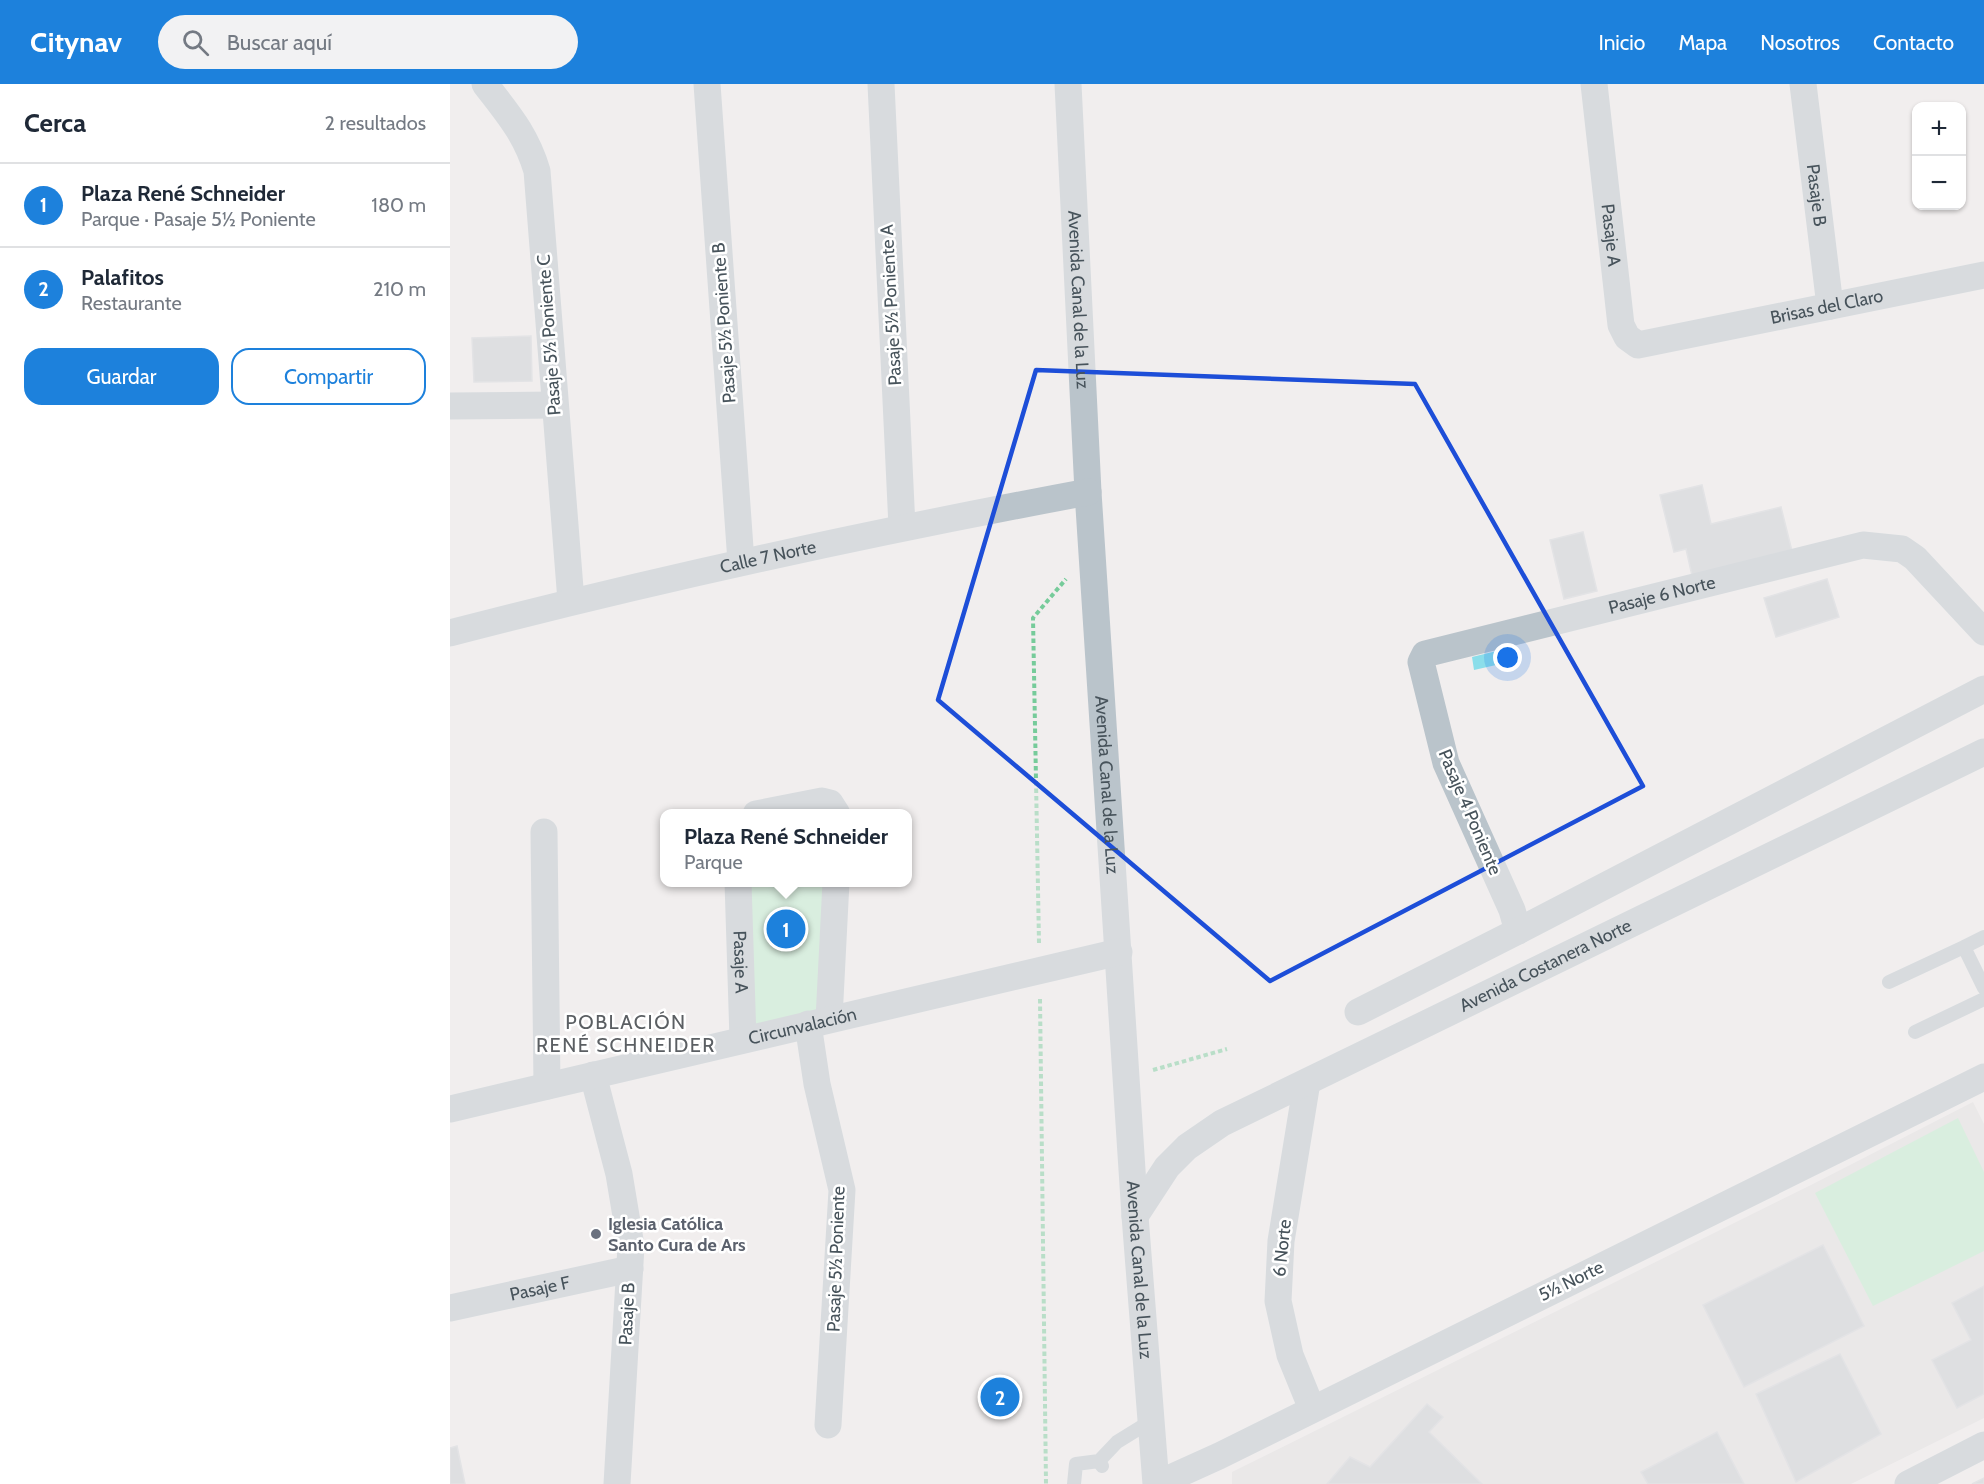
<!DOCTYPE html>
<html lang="es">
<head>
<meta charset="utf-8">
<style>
	body { margin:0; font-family:Cabin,sans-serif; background:#f2f2f3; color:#1f2937 }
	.controls { position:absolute; right:18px; top:18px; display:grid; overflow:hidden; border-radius:12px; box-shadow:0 2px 4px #0004 }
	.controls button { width:54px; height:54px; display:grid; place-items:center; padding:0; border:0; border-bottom:2px solid #e0e1e3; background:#fff; color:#1f2937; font:30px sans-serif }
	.you { position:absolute; left:1058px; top:574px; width:21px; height:21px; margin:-15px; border:4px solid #fff; border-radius:50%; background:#1a73e8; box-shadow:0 0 0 9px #1a73e833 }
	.badge { display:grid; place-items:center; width:39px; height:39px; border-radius:50%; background:#1d81dc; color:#fff; font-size:20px; font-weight:700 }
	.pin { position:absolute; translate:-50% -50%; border:3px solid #fff; box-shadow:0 2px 6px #0006 }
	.popup { position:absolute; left:210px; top:725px; width:252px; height:78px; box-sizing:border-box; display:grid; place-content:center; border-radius:12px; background:#fff; filter:drop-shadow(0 2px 4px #0005); font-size:20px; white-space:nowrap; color:#747a83 }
	.popup b { font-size:22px; color:#1f2937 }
	.popup::after { content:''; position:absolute; left:50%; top:100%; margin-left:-12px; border:12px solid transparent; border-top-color:#fff }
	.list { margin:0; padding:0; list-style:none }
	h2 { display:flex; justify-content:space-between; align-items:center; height:78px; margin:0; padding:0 24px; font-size:26px }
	h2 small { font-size:20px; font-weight:400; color:#747a83 }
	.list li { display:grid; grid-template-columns:39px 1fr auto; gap:18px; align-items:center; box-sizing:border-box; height:84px; padding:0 24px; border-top:2px solid #e0e1e3 }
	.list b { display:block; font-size:22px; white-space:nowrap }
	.list p { margin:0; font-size:20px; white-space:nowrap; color:#747a83 }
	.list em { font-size:20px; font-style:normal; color:#747a83 }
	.actions { display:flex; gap:12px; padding:18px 24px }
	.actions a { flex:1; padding:14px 0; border:2px solid #1d81dc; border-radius:18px; text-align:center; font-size:21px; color:#1d81dc }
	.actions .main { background:#1d81dc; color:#fff }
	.icon { flex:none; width:33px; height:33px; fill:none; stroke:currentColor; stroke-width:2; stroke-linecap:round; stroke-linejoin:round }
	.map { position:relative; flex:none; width:1534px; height:1400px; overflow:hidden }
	header { display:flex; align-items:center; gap:36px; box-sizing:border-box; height:84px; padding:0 30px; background:#1d81dc; color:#fff }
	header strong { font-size:28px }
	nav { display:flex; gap:33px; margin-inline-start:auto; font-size:21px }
	.search { width:420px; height:54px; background:#f2f2f3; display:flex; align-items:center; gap:15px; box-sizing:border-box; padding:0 21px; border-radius:33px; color:#747a83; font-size:22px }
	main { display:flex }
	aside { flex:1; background:#fff }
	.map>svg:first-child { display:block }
	.education { fill:#e2dfe0 }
	.green { fill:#bdeecc }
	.water { fill:#8bdeea }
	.building { fill:#c8ccd1; stroke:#d2d5da; stroke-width:1.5 }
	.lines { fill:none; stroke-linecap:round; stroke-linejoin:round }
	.path { stroke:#76cb9a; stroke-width:4; stroke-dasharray:4.5 3; stroke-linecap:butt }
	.service { stroke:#bac4cb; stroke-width:14 }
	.minor { stroke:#bac4cb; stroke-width:27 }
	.marked { fill:none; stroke:#1d4ed8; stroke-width:4.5; stroke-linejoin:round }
	.worship-dot { fill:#6b7280; stroke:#fff; stroke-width:2 }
	.labels { text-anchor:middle; stroke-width:5; stroke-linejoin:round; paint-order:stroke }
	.street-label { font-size:18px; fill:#47535b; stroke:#fff }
	.worship-label { font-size:18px; font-weight:bold; fill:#5b616d; stroke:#fff; text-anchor:start }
	.neighbourhood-label { font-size:20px; letter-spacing:1.5px; fill:#5b5f63; stroke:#fff }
</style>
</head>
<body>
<header>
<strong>Citynav</strong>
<div class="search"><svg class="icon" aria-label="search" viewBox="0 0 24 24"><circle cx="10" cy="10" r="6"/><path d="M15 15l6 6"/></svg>Buscar aquí</div>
<nav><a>Inicio</a><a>Mapa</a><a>Nosotros</a><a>Contacto</a></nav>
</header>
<main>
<aside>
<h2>Cerca<small>2 resultados</small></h2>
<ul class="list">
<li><span class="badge">1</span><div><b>Plaza René Schneider</b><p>Parque · Pasaje 5½ Poniente</p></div><em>180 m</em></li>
<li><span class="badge">2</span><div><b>Palafitos</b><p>Restaurante</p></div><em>210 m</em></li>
</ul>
<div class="actions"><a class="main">Guardar</a><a>Compartir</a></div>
</aside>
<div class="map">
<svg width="1534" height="1400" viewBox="0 0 1534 1400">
	<rect width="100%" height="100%" fill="#f1eeee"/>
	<path class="education" d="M1523,1018L1534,1040V1334L1401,1400H782V1388L1361,1101Z"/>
	<path class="green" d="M288,799H386L379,935L293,955Z
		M1508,1034L1534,1088V1167L1423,1222L1365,1109Z"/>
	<path class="water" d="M1059,564L1064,582L1058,585L1055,579L1024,586L1022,573Z"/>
	<path class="building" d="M81,252L82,297L24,298L22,254Z
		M1252,401L1261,440L1331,423L1343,471L1243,496L1236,465L1224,468L1210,411Z
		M1133,448L1147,507L1114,515L1100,456Z
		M1377,495L1389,533L1326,553L1314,514Z
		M1373,1161L1414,1242L1294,1303L1253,1221Z
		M1534,1202V1310L1507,1324L1482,1276L1521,1256L1502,1219Z
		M1390,1270L1431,1350L1346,1398L1306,1310Z
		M977,1320L993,1333L979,1348L1032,1400H877L900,1373L920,1383Z
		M1267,1348L1294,1400H1198L1191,1388Z
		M7,1362L15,1400H0V1364Z
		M1534,1394V1400H1522Z"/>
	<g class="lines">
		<path class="path" d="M589,859L583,534L616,495
			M590,915L596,1400
			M703,986L777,965"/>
		<path class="service" d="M1514,863L1534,853
			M1439,898L1514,863L1534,904
			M1465,948L1534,915
			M649,1377L667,1358L701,1337
			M624,1400L626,1380L649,1377L652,1382"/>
		<g class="minor">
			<path d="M35,0C58,30 76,50 87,87L121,517"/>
			<path d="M257,0L291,478"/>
			<path d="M431,0L452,443"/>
			<path id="s1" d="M618,0L638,408L685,1132L706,1400"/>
			<path id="s2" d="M1144,0L1171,241L1177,253L1188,261L1534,191"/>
			<path id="s3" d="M1353,0L1380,222"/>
			<path d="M0,322L104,321"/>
			<path id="s4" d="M0,549C211,494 424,448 638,408"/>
			<path d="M306,730L372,717L380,719L387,730"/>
			<path d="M94,748L97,1002"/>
			<path id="s5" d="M288,798L293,955"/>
			<path id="s6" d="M1068,847L1062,826L996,679L971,578L975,570L1413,461L1452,465L1465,474L1534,548"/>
			<path d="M908,928L1068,847L1534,605"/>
			<path d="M379,935L386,798"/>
			<path d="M358,940L367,1000L392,1106L378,1341"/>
			<path d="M143,991L169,1090L181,1162L167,1400"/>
			<path d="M857,998L831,1157L828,1217L840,1271L862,1325"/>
			<path id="s7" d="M0,1025L669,868"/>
			<path id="s8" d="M685,1132L717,1083L737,1063L772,1039L1534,668"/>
			<path id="s9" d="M0,1224L180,1185"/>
			<path d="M707,1400L769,1372L1534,993"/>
			<path d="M1458,1400L1534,1361"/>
		</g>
	</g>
	<path d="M0 0H1534V1400H0ZM586,286L965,300L1193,702L820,897L488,616Z" fill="#f1eeee" fill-opacity=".55" fill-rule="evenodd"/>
	<path class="marked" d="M586,286L965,300L1193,702L820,897L488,616Z"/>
	<circle class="worship-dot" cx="146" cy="1150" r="6"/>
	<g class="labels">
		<g class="street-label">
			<text dy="6" stroke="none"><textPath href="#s3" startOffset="112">Pasaje B</textPath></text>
			<text dy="6" stroke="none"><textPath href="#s2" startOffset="152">Pasaje A</textPath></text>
			<text dy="6" stroke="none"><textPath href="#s1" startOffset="216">Avenida Canal de la Luz</textPath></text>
			<text transform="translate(441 221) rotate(-93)" y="6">Pasaje 5½ Poniente A</text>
			<text dy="6" stroke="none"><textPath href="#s2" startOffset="462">Brisas del Claro</textPath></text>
			<text transform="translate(274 239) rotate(-94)" y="6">Pasaje 5½ Poniente B</text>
			<text transform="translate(99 251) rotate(-94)" y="6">Pasaje 5½ Poniente C</text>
			<text dy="6" stroke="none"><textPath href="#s4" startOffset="327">Calle 7 Norte</textPath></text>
			<text dy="6" stroke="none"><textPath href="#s6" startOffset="540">Pasaje 6 Norte</textPath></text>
			<text dy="6" stroke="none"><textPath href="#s1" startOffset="702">Avenida Canal de la Luz</textPath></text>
			<text transform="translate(1020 728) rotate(67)" y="6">Pasaje 4 Poniente</text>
			<text dy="6" stroke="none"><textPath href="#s5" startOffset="80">Pasaje A</textPath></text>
			<text dy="6" stroke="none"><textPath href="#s8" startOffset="489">Avenida Costanera Norte</textPath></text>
			<text dy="6" stroke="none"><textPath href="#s7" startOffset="362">Circunvalación</textPath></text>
			<text transform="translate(832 1164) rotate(-84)" y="6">6 Norte</text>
			<text transform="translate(386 1175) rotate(-88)" y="6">Pasaje 5½ Poniente</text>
			<text dy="6" stroke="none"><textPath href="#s1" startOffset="1188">Avenida Canal de la Luz</textPath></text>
			<text transform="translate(1121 1197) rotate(-26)" y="6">5½ Norte</text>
			<text dy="6" stroke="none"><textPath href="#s9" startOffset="92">Pasaje F</textPath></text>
			<text transform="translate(177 1230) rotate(-87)" y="6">Pasaje B</text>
		</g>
		<g class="worship-label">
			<text x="158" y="1146">Iglesia Católica<tspan x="158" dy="21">Santo Cura de Ars</tspan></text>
		</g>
		<g class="neighbourhood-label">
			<text x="176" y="945">POBLACIÓN<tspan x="176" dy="23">RENÉ SCHNEIDER</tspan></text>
		</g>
	</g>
</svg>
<div class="controls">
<button>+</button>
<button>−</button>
</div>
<div class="you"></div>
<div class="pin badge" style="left:336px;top:845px">1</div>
<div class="popup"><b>Plaza René Schneider</b>Parque</div>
<div class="pin badge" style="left:550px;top:1313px">2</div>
</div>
</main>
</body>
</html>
